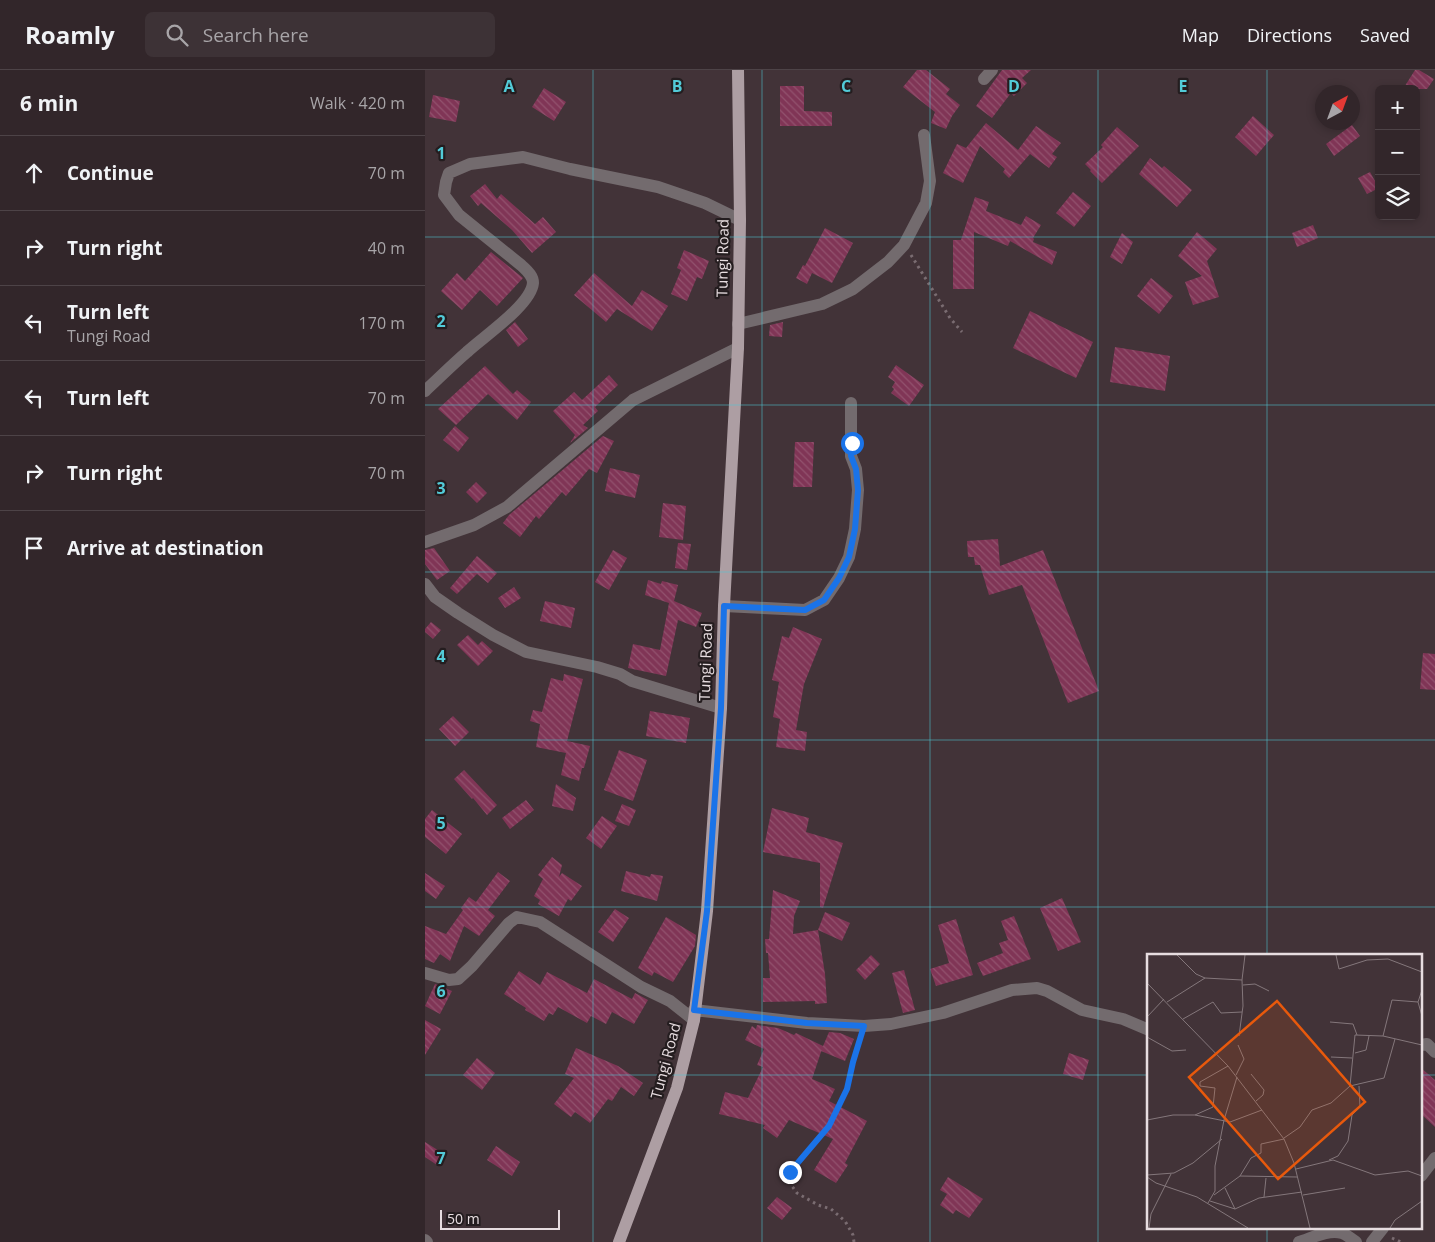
<!DOCTYPE html>
<html lang="en">
<head>
<meta charset="utf-8">
<style>
	body { margin:0; font-family:"Open Sans",sans-serif; background:#3d3236; color:#f1f3f6 }
	.controls { position:absolute; right:15px; top:15px; display:grid; overflow:hidden; border-radius:8px; box-shadow:0 2px 8px #0003 }
	.controls button { width:45px; height:45px; display:grid; place-items:center; padding:0; border:0; border-bottom:1px solid #4d4347; background:#32262a; color:#f1f3f6; font:25px sans-serif }
	.compass { position:absolute; left:890px; top:15px; width:45px; height:45px; border-radius:50%; background:#32262a; box-shadow:0 2px 8px #0003; rotate:41deg }
	.scale { position:absolute; left:15px; bottom:12px; width:120px; box-sizing:border-box; padding-left:5px; border:2px solid #e7dde0; border-top:0; font-size:14px; line-height:18px; white-space:nowrap; color:#e7dde0; -webkit-text-stroke:4px #241d1f; paint-order:stroke }
	.stop { position:absolute; width:15px; height:15px; margin:-11px; border:4px solid #1a73e8; border-radius:50%; background:#fff }
	.stop.end { background:#1a73e8; border-color:#fff; box-shadow:0 1px 5px #0008 }
	.list { margin:0; padding:0; list-style:none }
	h2 { display:flex; justify-content:space-between; align-items:center; height:65px; margin:0; padding:0 20px; font-size:21px }
	h2 small { font-size:16px; font-weight:400; color:#a8a5a8 }
	.list li { display:grid; grid-template-columns:32px 1fr auto; gap:15px; align-items:center; box-sizing:border-box; height:75px; padding:0 20px; border-top:1px solid #4d4347 }
	.list b { display:block; font-size:19px; white-space:nowrap }
	.list p { margin:0; font-size:16px; white-space:nowrap; color:#a8a5a8 }
	.list em { font-size:16px; font-style:normal; color:#a8a5a8 }
	.icon { flex:none; width:28px; height:28px; fill:none; stroke:currentColor; stroke-width:2; stroke-linecap:round; stroke-linejoin:round }
	.map { position:relative; flex:none; width:1010px; height:1172px; overflow:hidden }
	header { display:flex; align-items:center; gap:30px; box-sizing:border-box; height:70px; padding:0 25px; background:#32262a; border-bottom:1px solid #4d4347 }
	header strong { font-size:24px }
	nav { display:flex; gap:28px; margin-inline-start:auto; font-size:18px }
	.search { width:350px; height:45px; background:#3d3236; display:flex; align-items:center; gap:12px; box-sizing:border-box; padding:0 18px; border-radius:8px; color:#a8a5a8; font-size:19px }
	main { display:flex }
	aside { flex:1; background:#32262a }
	.map>svg:first-child { display:block }
	.building { fill:url(#building-back-hatch) }
	.lines { fill:none; stroke-linecap:round; stroke-linejoin:round }
	.path { stroke:#7a6c71; stroke-width:3; stroke-dasharray:2.5 4; stroke-linecap:butt }
	.minor { stroke:#736b6e; stroke-width:12 }
	.major { stroke:#ad9ea3; stroke-width:12 }
	.route { stroke:#1a73e8; stroke-width:6 }
	.grid { fill:none; stroke:#52cbd8; stroke-width:1; stroke-opacity:0.55 }
	.labels { text-anchor:middle; stroke-width:4.5; stroke-linejoin:round; paint-order:stroke }
	.street-label { font-size:15px; fill:#e7dde0; stroke:#241d1f }
	.inset-road { fill:none; stroke:#84777b; stroke-width:1 }
	.view { fill:#e8590c; fill-opacity:0.15; stroke:#e8590c; stroke-width:2.5 }
	.inset-edge { fill:none; stroke:#e7dde0; stroke-width:2.5 }
	.grid-label { font-size:16px; text-anchor:middle; font-weight:bold; fill:#52cbd8; stroke:#241d1f; stroke-width:4.5; stroke-linejoin:round; paint-order:stroke }
</style>
</head>
<body>
<header>
<strong>Roamly</strong>
<div class="search"><svg class="icon" aria-label="search" viewBox="0 0 24 24"><circle cx="10" cy="10" r="6"/><path d="M15 15l6 6"/></svg>Search here</div>
<nav><a>Map</a><a>Directions</a><a>Saved</a></nav>
</header>
<main>
<aside>
<h2>6 min<small>Walk · 420 m</small></h2>
<ul class="list">
<li><svg class="icon" aria-label="ahead" viewBox="0 0 24 24"><path d="M12 20V5M6 11l6-6 6 6"/></svg><div><b>Continue</b></div><em>70 m</em></li>
<li><svg class="icon" aria-label="right" viewBox="0 0 24 24"><path d="M7 20v-9h11M14 6l5 5-5 5"/></svg><div><b>Turn right</b></div><em>40 m</em></li>
<li><svg class="icon" aria-label="left" viewBox="0 0 24 24"><path d="M17 20v-9H6M10 6l-5 5 5 5"/></svg><div><b>Turn left</b><p>Tungi Road</p></div><em>170 m</em></li>
<li><svg class="icon" aria-label="left" viewBox="0 0 24 24"><path d="M17 20v-9H6M10 6l-5 5 5 5"/></svg><div><b>Turn left</b></div><em>70 m</em></li>
<li><svg class="icon" aria-label="right" viewBox="0 0 24 24"><path d="M7 20v-9h11M14 6l5 5-5 5"/></svg><div><b>Turn right</b></div><em>70 m</em></li>
<li><svg class="icon" aria-label="arrive" viewBox="0 0 24 24"><path d="M6 21V4h12l-3 4 3 4H6"/></svg><div><b>Arrive at destination</b></div></li>
</ul>
</aside>
<div class="map">
<svg width="1010" height="1172" viewBox="0 0 1010 1172">
	<defs>
		<pattern id="building-back-hatch" width="6" height="6" patternUnits="userSpaceOnUse" patternTransform="scale(1.25)"><rect width="6" height="6" fill="#803556"/><path d="M-1 5l2 2M0 0l6 6M5-1l2 2" fill="none" stroke="#92526e"/></pattern>
	</defs>
	<rect width="100%" height="100%" fill="#423338"/>
	<path class="building" d="M492,0H501L525,19L521,24L535,35L527,46L521,59L506,53L510,42L478,17Z
		M577,0H606L597,8L602,13L589,26L586,23L567,48L551,36Z
		M990,0H994L1009,9L1002,19H978Z
		M355,16H379V41L407,42V56H355Z
		M119,18L141,32L129,51L107,37Z
		M8,25L35,31L31,52L4,47Z
		M828,46L849,65L831,86L810,67Z
		M561,53L593,80L611,56L636,73L627,84L632,87L624,98L605,84L584,108L578,102L580,99L555,76L538,113L518,103L532,74L541,78Z
		M927,55L935,66L909,86L901,74Z
		M692,57L714,76L677,113L665,101L666,100L660,94L678,77L676,75Z
		M725,88L737,98L739,96L767,120L752,137L714,104Z
		M945,102L954,118L942,124L933,108Z
		M60,114L72,129L76,124L110,154L118,147L131,162L107,183L87,160L56,133L53,136L45,126Z
		M648,122L666,136L649,157L631,143Z
		M550,127L564,132L561,141L596,155L601,146L616,155L608,168L609,169L608,172L632,182L627,195L585,171L583,176L549,162V219H528V170H536Z
		M888,155L893,168L872,177L867,163Z
		M400,158L428,173L407,213L387,203L382,214L371,208L378,195L380,196Z
		M772,162L792,179L782,191L794,227L768,235L760,212L777,206L753,186Z
		M697,163L708,172L697,194L685,187Z
		M259,180L284,191L277,209L272,207L262,231L246,224L256,200L252,198Z
		M66,182L98,208L72,236L55,220L37,240L16,221L32,203L40,211Z
		M169,203L207,236L217,220L243,236L227,261L192,239L181,252L149,225Z
		M726,208L748,226L734,244L712,226Z
		M605,241L668,272L651,308L588,278Z
		M90,252L103,269L93,277L81,260Z
		M358,252L357,267L344,266L345,255Z
		M690,277L745,286L740,321L685,312Z
		M471,295L499,315L484,336L466,323L469,319L467,317L470,312L463,307Z
		M60,296L88,324L92,320L106,332L92,350L63,324L31,355L13,339Z
		M184,305L193,315L170,337L173,341L158,355L163,358L145,373L150,365L128,341L149,322L157,330Z
		M30,356L44,368L33,382L18,370Z
		M178,366L189,371L172,403L164,399L141,426L137,422L114,449L111,446L95,467L78,453L84,445Z
		M370,372H389L387,417H368Z
		M185,398L215,405L210,428L180,421Z
		M51,412L62,423L52,433L41,422Z
		M238,433L261,436L258,470L234,467Z
		M573,469L575,496L618,480L674,621L643,633L597,515L564,525L555,495H550L549,487H543L542,471Z
		M253,473L266,474L262,500L250,498Z
		M9,478L25,501L12,510L0,494V480Z
		M188,480L202,488L184,520L170,512Z
		M52,486L72,503L63,513L52,504L32,524L25,518Z
		M223,510L236,514L237,511L253,515L249,531L277,543L271,557L253,550L241,606L203,598L208,574L235,580L244,533L220,525Z
		M89,517L96,528L80,538L73,528Z
		M120,531L150,538L146,558L115,551Z
		M6,552L16,560L8,569L0,562V559Z
		M368,557L397,569L379,614L371,660L382,662L380,681L351,677L355,649L348,647L354,612L347,610L357,566L364,568Z
		M43,565L53,575L57,571L68,581L53,596L32,575Z
		M998,583L1010,584V620L995,619Z
		M139,604L158,609L142,671L165,676L159,698H157L154,711L136,705L141,683L111,677L115,654L105,651L108,640L117,642L126,608L138,611Z
		M225,641L265,648L261,673L221,666Z
		M28,646L44,662L30,676L14,659Z
		M194,680L222,690L208,731L179,720Z
		M39,700L72,735L62,745L48,728L47,729L29,709Z
		M131,714L151,728L148,741L127,736Z
		M101,730L109,740L85,759L77,748Z
		M197,734L211,740L204,756L190,751Z
		M347,738L384,748L381,762L418,773L398,838L395,837V793L338,782Z
		M7,740L37,764L21,784L0,767V749Z
		M177,746L192,756L176,779L161,768Z
		M127,787L137,795L134,807L137,803L157,816L146,831L143,829L134,846L113,834L115,830L109,826L118,809L113,805Z
		M201,801L225,807L226,804L238,806L232,831L196,821Z
		M73,802L85,811L63,840L70,846L54,866L39,856L25,891L15,884L9,893L0,889V856L21,864L38,840L36,838L44,827L51,832Z
		M0,803L20,816L11,829L0,821Z
		M348,820L375,831L369,846L368,864L393,860L400,904L402,933L390,934V931L338,932V908H345L343,883H341L340,869H344Z
		M637,828L656,872L633,881L615,838Z
		M190,839L204,848L188,872L173,862Z
		M400,842L425,853L417,871L393,860Z
		M589,846L606,889L558,906L552,893L578,883L574,873L583,870L576,851Z
		M241,847L271,865L270,876L248,912L229,902L227,906L213,898Z
		M531,849L548,905L511,916L505,899L524,893L513,855Z
		M446,885L455,894L440,910L431,900Z
		M479,900L490,940L478,943L467,903Z
		M94,901L115,915L122,902L162,923L169,909L207,929L210,923L223,930L209,954L187,942L181,954L166,946L162,953L133,937L128,945L124,943L119,951L100,940L101,938L79,924Z
		M10,914L27,921L15,944L0,936Z
		M0,950L16,959L0,985Z
		M332,955L353,958L369,965L371,963L398,976L387,1009L410,1019L404,1031L442,1051L420,1093L423,1095L411,1113L389,1100L408,1069L364,1050L352,1068L338,1058L340,1055L294,1044L300,1022L323,1028L338,997L332,995L339,979L320,970L327,956L331,959Z
		M404,962L415,963L429,969L420,991L396,981Z
		M151,978L193,996L218,1013L209,1026L196,1017L187,1031L183,1029L165,1053L150,1042L146,1047L129,1034L149,1008L140,1004Z
		M644,983L664,990L658,1010L638,1004Z
		M52,988L70,1003L57,1020L38,1005Z
		M996,998L1010,1010V1057L996,1044Z
		M0,1072L19,1084L12,1095L0,1087Z
		M71,1076L95,1092L87,1106L62,1090Z
		M523,1107L558,1129L544,1148L531,1140L528,1144L515,1135L522,1124L515,1120Z
		M352,1127L367,1138L357,1150L342,1138Z"/>
	<g class="lines">
		<path class="path" d="M486,185L525,248L537,262
			M967,1168L976,1172
			M429,1172L428,1165L420,1151L406,1139L393,1135L372,1123L364,1112L365,1102L404,1056L422,1019L428,992L435,969"/>
		<path class="minor" d="M559,9L567,0
			M313,254L397,234L428,219L463,192L479,175L501,133L505,111L499,65
			M0,321C14,308 28,294 42,282C58,267 106,235 108,213C108,205 101,200 96,195L34,145L19,125L21,112L24,103L45,94L98,87L145,99L233,117L280,133L315,150
			M0,472L49,455L82,437L208,330L313,278
			M0,514L10,527L33,543L68,565L101,582L172,597L195,604L207,611L296,638
			M299,536L380,540L399,530L414,508L424,487L430,459L433,420L431,399L426,386V333
			M0,903L24,910L33,909L47,896L84,853L92,847L115,852L216,917L245,931L269,950
			M269,940L382,953L439,956L466,954L518,943L587,920L612,918L622,921L657,940L698,949L724,960
			M996,975L1002,974L1010,982
			M996,1106L1010,1088
			M0,1170L2,1172
			M874,1172C887,1168 903,1159 917,1163C922,1165 927,1169 931,1172
			M947,1172L958,1158"/>
		<path class="major" d="M194,1172L252,1018L269,950L282,841L296,638L299,536L313,278L315,150L313,0"/>
	</g>
	<g class="lines">
		<path class="route" d="M365,1102L404,1056L422,1019L428,992L439,956L382,953L269,940L282,841L296,638L299,536L380,540L399,530L414,508L424,487L430,459L433,420L431,399L426,386L427,373"/>
	</g>
	<path class="grid" d="M168,0V1172M337,0V1172M505,0V1172M673,0V1172M842,0V886M0,167H1010M0,335H1010M0,502H1010M0,670H1010M0,837H1010M0,1005H724M996,1005H1010M842,1158V1172"/>
	<g class="labels">
		<g class="street-label">
			<text transform="translate(298 188) rotate(-89)" y="5">Tungi Road</text>
			<text transform="translate(281 592) rotate(-88)" y="5">Tungi Road</text>
			<text transform="translate(241 991) rotate(-75)" y="5">Tungi Road</text>
		</g>
	</g>
	<g transform="translate(722 884)">
		<rect width="275" height="275" fill="#423338"/>
		<path class="inset-road" d="M30,1L49,20L58,24M189,1L192,15L220,6L241,5L275,18M0,29L81,112L137,185L147,209L163,274M96,31L108,30L122,37M275,36L271,48L275,62M20,48L58,24L95,26L98,1M0,63L17,45M36,65L66,48L74,59L95,58M183,68L206,70L210,81M92,82L96,52L95,26M236,82L275,91M0,83L25,97L39,96M208,99L219,96L222,82M184,103L205,104M104,120L117,136L116,141L109,147M89,121L97,105L91,91M203,132L208,81L236,82L245,46L271,48M48,161L66,153L68,134L53,132V128L81,112M0,166L26,161H48L83,168L115,156M137,184L153,173L165,156L184,149L203,132L237,124L248,85M182,206L191,202L201,187L205,161L213,153L212,132M149,215L186,206L228,221L261,217L275,222M0,221L27,219L46,209L75,185M93,222L150,223M0,223L9,229L50,243L101,274M78,234L88,255M67,241L93,222L104,204L114,199V190L137,185M156,241L198,234M117,243L119,224M63,247L88,255L112,244L155,238M61,249L68,237V212L77,166L90,123M2,274L4,260L24,220M243,274L248,266L275,247"/>
		<path class="view" d="M130,47L218,148L131,225L42,123Z"/>
		<rect width="275" height="275" class="inset-edge"/>
	</g>
	<g class="grid-label">
		<text x="84" y="22">A</text>
		<text x="252" y="22">B</text>
		<text x="421" y="22">C</text>
		<text x="589" y="22">D</text>
		<text x="758" y="22">E</text>
		<text x="16" y="89">1</text>
		<text x="16" y="257">2</text>
		<text x="16" y="424">3</text>
		<text x="16" y="592">4</text>
		<text x="16" y="759">5</text>
		<text x="16" y="927">6</text>
		<text x="16" y="1094">7</text>
	</g>
</svg>
<div class="controls">
<button>+</button>
<button>−</button>
<button><svg class="icon" aria-label="layers" viewBox="0 0 24 24"><path d="M12 4l9 5-9 5-9-5zM3 14l9 5 9-5"/></svg></button>
</div>
<svg class="compass" viewBox="-18 -18 36 36"><path d="M0-13l5 13h-10z" fill="#e53935"/><path d="M0 13l5-13h-10z" fill="#a8a5a8"/></svg>
<div class="scale">50 m</div>
<div class="stop" style="left:427px;top:373px"></div>
<div class="stop end" style="left:365px;top:1102px"></div>
</div>
</main>
</body>
</html>
